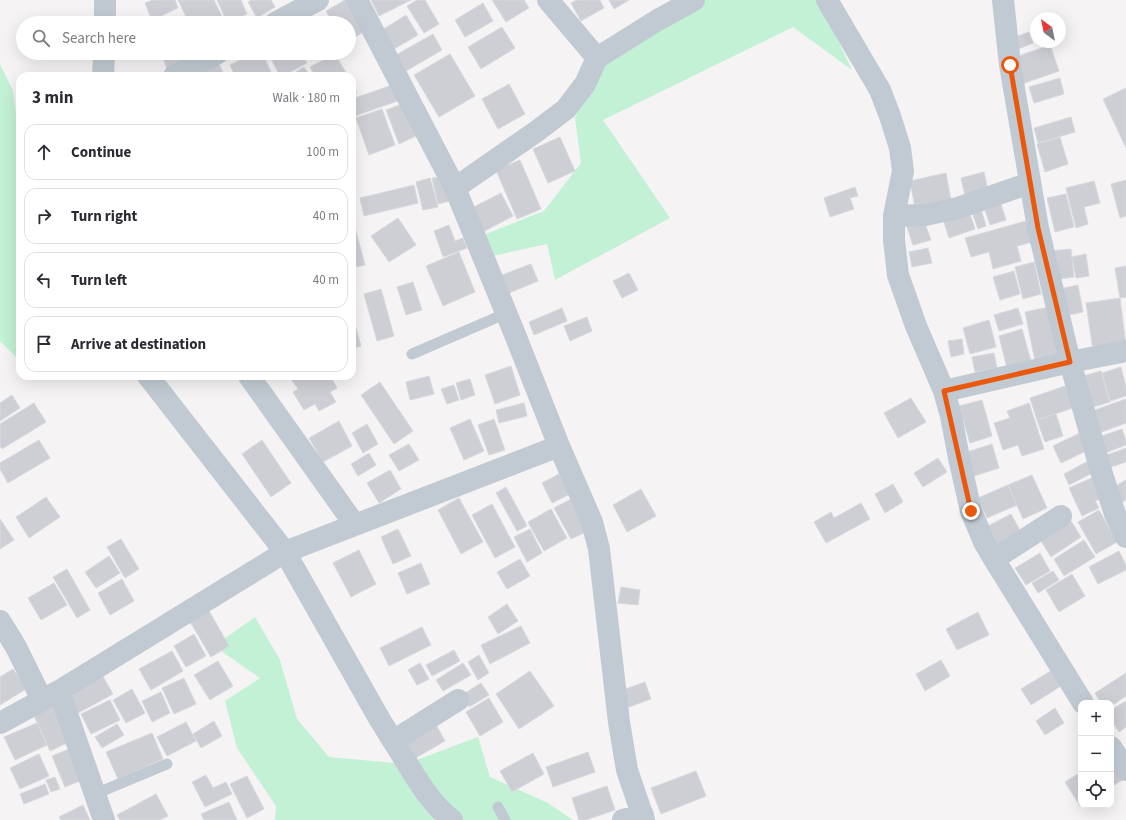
<!DOCTYPE html>
<html lang="en">
<head>
<meta charset="utf-8">
<style>
	body { margin:0; font-family:"Source Sans 3",sans-serif; background:#f7f7f7; color:#2b2b33 }
	.controls { position:absolute; right:12px; bottom:12px; display:grid; overflow:hidden; border-radius:8px; box-shadow:0 4px 16px #0002 }
	.controls button { width:36px; height:36px; display:grid; place-items:center; padding:0; border:0; border-bottom:1px solid #e1e1e2; background:#fff; color:#2b2b33; font:20px sans-serif }
	.compass { position:absolute; left:1030px; top:12px; width:36px; height:36px; border-radius:50%; background:#fff; box-shadow:0 4px 16px #0002; rotate:327deg }
	.stop { position:absolute; width:12px; height:12px; margin:-9px; border:3px solid #ea580c; border-radius:50%; background:#fff }
	.stop.end { background:#ea580c; border-color:#fff; box-shadow:0 1px 4px #0008 }
	.list { margin:0; padding:0; list-style:none }
	h2 { display:flex; justify-content:space-between; align-items:center; height:52px; margin:0; padding:0 16px; font-size:17px }
	h2 small { font-size:13px; font-weight:400; color:#7c7c81 }
	.list li { display:grid; grid-template-columns:26px 1fr auto; gap:12px; align-items:center; box-sizing:border-box; height:56px; margin:0 8px 8px; padding:0 8px; border:1px solid #e1e1e2; border-radius:12px }
	.list b { display:block; font-size:15px; white-space:nowrap }
	.list em { font-size:13px; font-style:normal; color:#7c7c81 }
	.icon { flex:none; width:22px; height:22px; fill:none; stroke:currentColor; stroke-width:2; stroke-linecap:round; stroke-linejoin:round }
	.map { position:relative; flex:none; width:1126px; height:820px; overflow:hidden }
	.search { position:absolute; background:#fff; box-shadow:0 4px 16px #0002; left:16px; top:16px; width:340px; height:44px; display:flex; align-items:center; gap:10px; box-sizing:border-box; padding:0 14px; border-radius:22px; color:#7c7c81; font-size:15px }
	.panel { position:absolute; background:#fff; box-shadow:0 4px 16px #0002; left:16px; top:72px; width:340px; height:308px; border-radius:12px }
	.map>svg:first-child { display:block }
	.green { fill:#c3f1d5 }
	.building { fill:#cdcfd5; stroke:#d7d9de }
	.lines { fill:none; stroke-linecap:round; stroke-linejoin:round }
	.service { stroke:#c1cad2; stroke-width:11 }
	.minor { stroke:#c1cad2; stroke-width:22 }
	.route { stroke:#ea580c; stroke-width:5 }
</style>
</head>
<body>
<div class="map">
<svg width="1126" height="820" viewBox="0 0 1126 820">
	<rect width="100%" height="100%" fill="#f5f3f3"/>
	<path class="green" d="M701,0H819L852,70L793,27L603,120L670,218L555,280L547,244L488,257L478,237L544,211L581,163L575,118L600,59Z
		M0,64L13,91L20,145V361L0,341Z
		M255,617L280,660L297,719L329,757L406,764L478,737L490,777L548,803L573,820H275L276,806L237,748L225,701L260,678L214,646Z"/>
	<path class="building" d="M153,0H175L178,8L152,20L145,3Z
		M178,0H214L223,19L215,23H189Z
		M217,0H241L247,14L227,22Z
		M251,0H271L275,7L257,18L248,2Z
		M345,0H351L368,29L349,41V23H333L326,11Z
		M371,0H411L379,16Z
		M417,0H425L439,24L424,33L407,6Z
		M492,0H524L529,8L506,22Z
		M577,0H600L604,8L581,21L571,3Z
		M609,0H629L614,9Z
		M483,3L493,21L465,37L455,20Z
		M406,15L418,35L394,49L382,30Z
		M502,27L515,48L481,69L468,47Z
		M1029,32L1033,43L1016,50L1012,38Z
		M433,34L442,50L406,71L396,55Z
		M1050,45L1059,71L1019,85L1010,59Z
		M161,53H193L196,61L168,71Z
		M255,53H262L273,76H235L230,65Z
		M268,53H301L307,63L283,76H280Z
		M335,54L348,76H315L310,67Z
		M450,54L475,96L439,117L414,75Z
		M216,58L225,76H191Z
		M304,67L310,76H289Z
		M1060,78L1064,94L1034,103L1029,87Z
		M398,83L403,99L355,116L352,108V99Z
		M352,84L357,93L352,96Z
		M509,84L525,114L498,129L482,99Z
		M1126,88V148L1103,99Z
		M405,103L418,135L399,144L386,110Z
		M382,109L395,145L369,155L356,118Z
		M1071,117L1075,132L1038,143L1034,128Z
		M560,137L575,171L548,183L533,149Z
		M1060,137L1068,164L1045,172L1037,144Z
		M520,160L541,209L517,219L496,170Z
		M984,172L988,190L965,196L961,178Z
		M946,173L952,206L916,213L910,181Z
		M445,176L450,201L438,204L432,178Z
		M430,178L438,207L423,210L416,182Z
		M1126,180V216L1120,218L1111,184Z
		M1094,181L1100,203L1084,207L1088,224L1076,228L1066,188Z
		M414,185L418,203L364,216L360,198Z
		M855,187L858,196L850,198L854,209L830,217L824,198Z
		M501,193L513,216L483,232L470,209Z
		M1066,194L1074,227L1055,232L1047,198Z
		M999,198L1006,220L990,225L983,204Z
		M980,206L986,226L978,229L971,209Z
		M969,211L975,229L949,238L943,219Z
		M398,218L416,245L389,262L371,236Z
		M923,218L931,240L913,245L906,224Z
		M1026,221L1032,242L1017,246L1021,261L993,269L989,252L971,257L965,238Z
		M449,225L455,241L463,238L467,248L443,257L434,231Z
		M356,231L365,265L352,268V232Z
		M928,248L932,263L912,267L909,252Z
		M1071,249L1074,277L1052,280L1049,251Z
		M459,252L475,292L443,306L426,266Z
		M1086,254L1089,276L1076,278L1072,257Z
		M1034,262L1041,294L1023,299L1015,267Z
		M531,264L538,281L509,293L502,275Z
		M1126,266V297L1120,298L1115,268Z
		M1014,271L1020,294L1000,300L993,277Z
		M629,273L638,290L622,298L613,281Z
		M413,282L422,310L406,315L397,287Z
		M1078,285L1083,312L1064,316L1059,289Z
		M381,289L394,336L377,341L364,294Z
		M1120,298L1126,345L1093,350L1086,303Z
		M1049,307L1058,356L1035,361L1025,312Z
		M562,308L567,321L534,335L529,322Z
		M1018,308L1023,324L999,331L994,315Z
		M587,317L592,331L570,341L564,326Z
		M989,320L996,347L970,354L963,328Z
		M356,328L361,346L352,349V329Z
		M1022,329L1031,361L1007,368L999,336Z
		M962,339L964,354L951,357L948,341Z
		M994,353L997,368L975,372L972,357Z
		M511,366L520,395L495,404L485,375Z
		M1121,367L1126,387V396L1110,401L1102,373Z
		M1101,371L1110,402L1093,407L1076,378Z
		M289,376H330L337,388L330,392L336,402L319,411L315,404L304,410L293,392L298,389Z
		M429,376L434,394L410,400L406,382Z
		M470,379L475,395L461,400L456,383Z
		M380,382L413,431L394,444L361,395Z
		M1071,384L1079,406L1037,420L1030,398Z
		M454,385L459,400L447,404L441,389Z
		M12,395L20,408L0,421V403Z
		M911,398L926,422L898,438L884,413Z
		M1126,399V423L1096,434L1089,412Z
		M982,400L992,436L970,443L959,406Z
		M34,403L46,422L2,449L0,446V424Z
		M524,403L527,416L499,423L496,410Z
		M1029,403L1044,449L1022,456L1018,445L1003,450L994,423L1010,418L1007,411Z
		M1056,414L1063,436L1045,442L1037,420Z
		M470,419L484,451L464,460L450,428Z
		M494,419L505,450L489,455L478,425Z
		M339,421L352,446L323,462L309,438Z
		M367,424L378,444L363,453L352,433Z
		M1122,429L1126,441V445L1105,453L1099,437Z
		M1080,433L1088,450L1061,463L1053,446Z
		M39,440L50,458L8,483L0,469V463Z
		M262,440L291,483L271,497L242,454Z
		M409,444L419,460L399,471L389,455Z
		M992,444L999,468L968,478L961,454Z
		M1126,448V462L1108,468L1104,456Z
		M369,453L376,465L358,476L351,464Z
		M938,458L947,472L923,487L914,473Z
		M1090,460L1096,471L1069,485L1064,474Z
		M390,470L401,489L379,503L367,483Z
		M559,474L570,494L552,503L542,483Z
		M1032,475L1047,508L1023,519L1008,485Z
		M1096,476L1105,497L1095,501L1099,508L1082,516L1069,488Z
		M1126,480V500L1120,503L1112,488Z
		M893,484L903,502L885,513L875,494Z
		M1008,485L1017,505L987,518L978,498Z
		M506,487L527,526L517,531L496,493Z
		M641,489L656,516L627,532L613,505Z
		M46,497L60,517L29,538L16,517Z
		M459,498L483,542L461,554L438,510Z
		M571,499L588,531L571,539L554,508Z
		M861,503L870,519L826,543L814,522L831,512L834,518Z
		M492,504L515,547L495,558L472,515Z
		M551,509L567,538L544,551L528,522Z
		M1099,510L1117,542L1096,554L1078,522Z
		M1011,514L1022,534L999,547L988,526Z
		M0,519L14,540L0,549Z
		M1071,521L1081,537L1051,557L1041,541Z
		M398,529L411,556L393,564L381,537Z
		M530,529L542,553L527,562L514,537Z
		M121,539L139,569L125,578L107,547Z
		M1084,540L1095,557L1064,576L1054,559Z
		M359,550L376,584L351,597L333,563Z
		M1119,551L1126,565V570L1098,584L1089,567Z
		M1040,553L1050,571L1026,585L1015,568Z
		M109,556L120,573L96,588L85,572Z
		M520,559L530,576L507,589L497,572Z
		M421,563L430,584L407,594L398,573Z
		M67,569L90,610L77,618L53,577Z
		M1053,571L1059,580L1038,593L1032,583Z
		M1072,574L1085,596L1059,612L1046,590Z
		M122,579L134,601L110,615L98,593Z
		M54,583L67,605L41,620L28,598Z
		M621,587L640,590L638,605L618,603Z
		M507,604L518,621L498,634L488,617Z
		M208,609L229,646L211,657L189,620Z
		M978,612L989,635L957,650L946,629Z
		M521,626L530,643L490,664L481,645Z
		M422,627L431,645L389,666L380,648Z
		M194,634L206,656L186,667L174,646Z
		M454,650L460,661L432,676L426,665Z
		M172,651L183,671L151,690L139,669Z
		M479,655L489,673L478,680L468,662Z
		M941,660L950,676L925,691L916,674Z
		M218,661L233,686L210,700L194,675Z
		M420,663L429,679L417,685L408,670Z
		M463,663L471,675L443,691L436,680Z
		M13,669L26,689L0,705V677Z
		M1054,669L1064,684L1031,705L1021,689Z
		M530,671L554,706L519,729L496,694Z
		M101,673L113,694L78,713L67,692Z
		M1126,673V696L1111,706V703H1101L1095,693Z
		M184,678L196,704L174,714L162,688Z
		M645,682L651,699L626,708L620,691Z
		M481,683L489,695L469,707L462,695Z
		M132,689L145,713L126,723L113,700Z
		M161,692L170,713L152,722L142,701Z
		M489,698L503,722L480,736L466,712Z
		M110,700L120,720L91,734L81,714Z
		M1126,701V727L1119,732L1111,720V710Z
		M51,702L69,742L50,751L32,711Z
		M1055,708L1064,723L1045,735L1036,721Z
		M214,721L222,736L201,748L193,734Z
		M434,721L445,741L412,760L401,741Z
		M186,722L196,741L167,756L157,737Z
		M37,723L47,745L15,760L4,737Z
		M117,724L124,735L102,748L95,737Z
		M152,733L163,759L118,779L106,752Z
		M69,749L82,780L65,787L52,756Z
		M588,752L595,772L553,787L546,767Z
		M533,753L544,774L512,792L500,771Z
		M39,754L49,776L20,789L10,768Z
		M1111,758L1124,779L1111,787Z
		M696,771L706,796L661,814L651,788Z
		M1081,772V805L1080,806L1065,782Z
		M206,775L213,788L226,782L232,794L205,807L192,782Z
		M247,776L264,809L247,818L230,784Z
		M55,777L60,789L51,792L46,780Z
		M45,784L49,794L24,804L20,794Z
		M607,786L615,810L586,820H579L572,798Z
		M156,794L168,816L160,820H120L117,815Z
		M229,802L237,820H204L201,814Z
		M83,805L90,820H61L59,817Z"/>
	<g class="lines">
		<path class="service" d="M412,354L507,313
			M95,794L167,764
			M498,807L505,820"/>
		<path class="minor" d="M548,0L597,58L656,21L694,0
			M827,0L880,90L890,116L900,148L903,171L894,216V240L898,275L916,326L944,391L951,416L959,458L971,511L984,542L994,559L1083,703
			M1003,0L1010,65L1038,228L1070,362L1101,471L1115,514L1126,537
			M105,23V0
			M275,23L318,0
			M103,76L104,53
			M174,76L218,53
			M455,188L537,131L566,109L585,84L597,58
			M894,216L925,215L958,208L1030,183
			M148,376L285,552L380,720L393,741L458,700
			M249,376L355,525
			M944,391L1070,362L1126,351
			M559,446L592,522L599,549L619,722L627,770L644,820
			M994,559L1061,516
			M0,621L16,647L42,700
			M59,691L104,820
			M0,723L59,691L285,552L559,446L516,337L455,188L357,0
			M393,741C411,768 426,800 452,820
			M1111,747L1126,770
			M623,820L643,815"/>
	</g>
	<g class="lines">
		<path class="route" d="M971,511L944,391L1070,362L1038,228L1010,65"/>
	</g>
</svg>
<div class="controls">
<button>+</button>
<button>−</button>
<button><svg class="icon" aria-label="locate" viewBox="0 0 24 24"><circle cx="12" cy="12" r="6"/><path d="M12 2v4M12 18v4M2 12h4M18 12h4"/></svg></button>
</div>
<svg class="compass" viewBox="-18 -18 36 36"><path d="M0-13l5 13h-10z" fill="#e53935"/><path d="M0 13l5-13h-10z" fill="#7c7c81"/></svg>
<div class="stop" style="left:1010px;top:65px"></div>
<div class="stop end" style="left:971px;top:511px"></div>
<div class="search"><svg class="icon" aria-label="search" viewBox="0 0 24 24"><circle cx="10" cy="10" r="6"/><path d="M15 15l6 6"/></svg>Search here</div>
<section class="panel">
<h2>3 min<small>Walk · 180 m</small></h2>
<ul class="list">
<li><svg class="icon" aria-label="ahead" viewBox="0 0 24 24"><path d="M12 20V5M6 11l6-6 6 6"/></svg><div><b>Continue</b></div><em>100 m</em></li>
<li><svg class="icon" aria-label="right" viewBox="0 0 24 24"><path d="M7 20v-9h11M14 6l5 5-5 5"/></svg><div><b>Turn right</b></div><em>40 m</em></li>
<li><svg class="icon" aria-label="left" viewBox="0 0 24 24"><path d="M17 20v-9H6M10 6l-5 5 5 5"/></svg><div><b>Turn left</b></div><em>40 m</em></li>
<li><svg class="icon" aria-label="arrive" viewBox="0 0 24 24"><path d="M6 21V4h12l-3 4 3 4H6"/></svg><div><b>Arrive at destination</b></div></li>
</ul>
</section>
</div>
</body>
</html>
